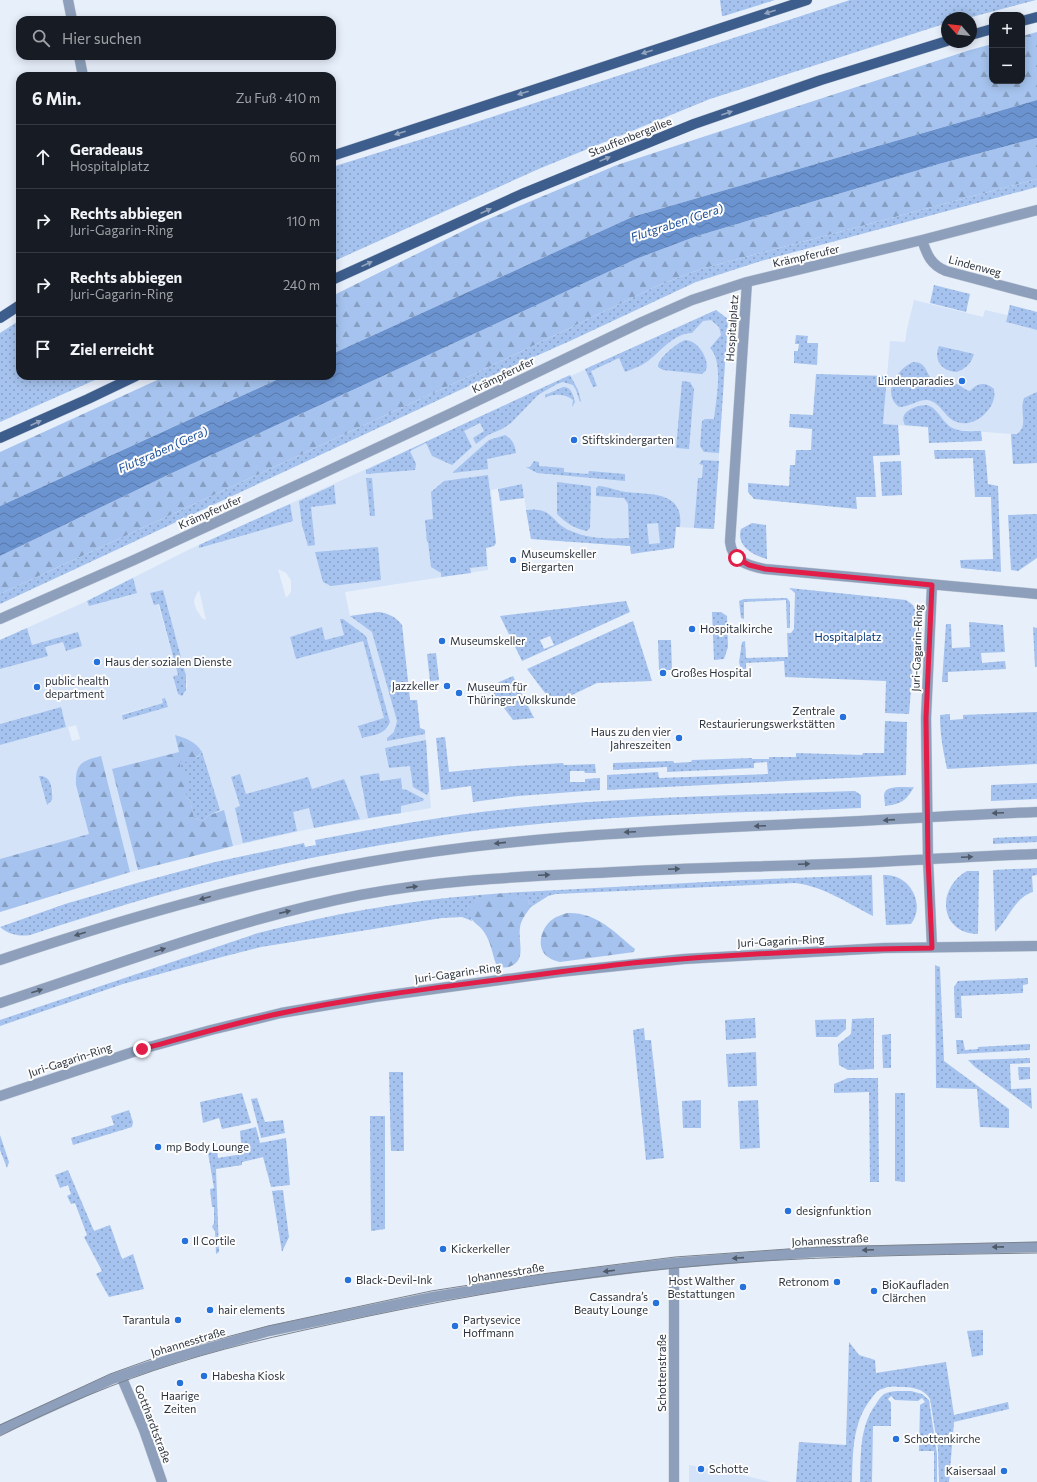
<!DOCTYPE html>
<html lang="de">
<head>
<meta charset="utf-8">
<style>
	body { margin:0; font-family:Commissioner,sans-serif; background:#20242c; color:#f1f3f6 }
	.controls { position:absolute; right:12px; top:12px; display:grid; overflow:hidden; border-radius:8px; box-shadow:0 2px 10px #0003 }
	.controls button { width:36px; height:36px; display:grid; place-items:center; padding:0; border:0; border-bottom:1px solid #363941; background:#171b24; color:#f1f3f6; font:20px sans-serif }
	.compass { position:absolute; left:941px; top:12px; width:36px; height:36px; border-radius:50%; background:#171b24; box-shadow:0 2px 10px #0003; rotate:297deg }
	.stop { position:absolute; width:12px; height:12px; margin:-9px; border:3px solid #e11d48; border-radius:50%; background:#fff }
	.stop.end { background:#e11d48; border-color:#fff; box-shadow:0 1px 4px #0008 }
	.list { margin:0; padding:0; list-style:none }
	h2 { display:flex; justify-content:space-between; align-items:center; height:52px; margin:0; padding:0 16px; font-size:17px }
	h2 small { font-size:13px; font-weight:400; color:#9ea1a6 }
	.list li { display:grid; grid-template-columns:26px 1fr auto; gap:12px; align-items:center; box-sizing:border-box; height:64px; padding:0 16px; border-top:1px solid #363941 }
	.list b { display:block; font-size:15px; white-space:nowrap }
	.list p { margin:0; font-size:13px; white-space:nowrap; color:#9ea1a6 }
	.list em { font-size:13px; font-style:normal; color:#9ea1a6 }
	.icon { flex:none; width:22px; height:22px; fill:none; stroke:currentColor; stroke-width:2; stroke-linecap:round; stroke-linejoin:round }
	.map { position:relative; flex:none; width:1037px; height:1482px; overflow:hidden }
	.search { position:absolute; background:#171b24; box-shadow:0 2px 10px #0003; left:16px; top:16px; width:320px; height:44px; display:flex; align-items:center; gap:10px; box-sizing:border-box; padding:0 14px; border-radius:12px; color:#9ea1a6; font-size:15px }
	.panel { position:absolute; background:#171b24; box-shadow:0 2px 10px #0003; left:16px; top:72px; width:320px; height:308px; border-radius:12px }
	.map>svg:first-child { display:block }
	.built { fill:#d4e3f8; fill-rule:evenodd }
	.green { fill:url(#green-dots); fill-rule:evenodd }
	.forest { fill:url(#forest-firs) }
	.water { fill:url(#water-waves) }
	.lines { fill:none; stroke-linecap:round; stroke-linejoin:round }
	.minor-casing { stroke:#c5cdd9; stroke-width:11 }
	.major-casing { stroke:#c5cdd9; stroke-width:11 }
	.minor { stroke:#8d9fba; stroke-width:10 }
	.major { stroke:#3d5d8c; stroke-width:10 }
	.tram { stroke:#7b838f; stroke-width:1 }
	.oneway { fill:#93a5be }
	.oneway2 { fill:#4d5969 }
	.route { stroke:#e11d48; stroke-width:5 }
	.poi-dot { fill:#2572dd; stroke:#fcfcfc; stroke-width:1.5 }
	.labels { text-anchor:middle; stroke-width:4; stroke-linejoin:round; paint-order:stroke }
	.street-label { font-size:11px; fill:#2b333e; stroke:#fcfcfc }
	.poi-label { font-size:11px; fill:#2b333e; stroke:#fcfcfc; text-anchor:start }
	.park-label { font-size:11px; fill:#003378; stroke:#fcfcfc }
	.water-label { font-size:12px; font-style:italic; fill:#1c4e97; stroke:#fcfcfc }
</style>
</head>
<body>
<div class="map">
<svg width="1037" height="1482" viewBox="0 0 1037 1482">
	<defs>
		<pattern id="green-dots" width="8" height="8" patternUnits="userSpaceOnUse"><rect width="8" height="8" fill="#a5c3ee"/><path d="M2 2h.1M6 6h.1" fill="none" stroke="#879fc2" stroke-width="1.8" stroke-linecap="round"/></pattern>
		<pattern id="forest-firs" width="22" height="20" patternUnits="userSpaceOnUse"><rect width="22" height="20" fill="#a5c3ee"/><path d="M5 1l3.5 6h-7zM16 11l3.5 6h-7z" fill="#879fc2"/></pattern>
		<pattern id="water-waves" width="16" height="10" patternUnits="userSpaceOnUse"><rect width="16" height="10" fill="#6b93cf"/><path d="M0 5q4-4 8 0t8 0" fill="none" stroke="#5879a9"/></pattern>
	</defs>
	<rect width="100%" height="100%" fill="#e7effb"/>
	<path class="built" d="M914,300L983,317L985,310L1007,315L1006,322L1037,330V463L1013,464L1011,434L883,424L890,341L905,342L907,329Z
		M716,310L728,319L714,529L676,527L675,541L630,546L531,539L522,484L491,490L496,543L494,546L486,548L488,570L345,592L350,616L378,612L384,613L394,617L402,625L410,700H417L420,728L425,730L431,808L314,828L233,846L138,870L0,912V745L66,727L61,707L0,724V640L87,601L188,550ZM278,569L286,573L291,580V592L286,598ZM162,590L186,676L187,686L184,694L173,676L178,675L158,604ZM199,590L206,620L202,618L196,609L194,602L195,597ZM341,620L366,636L390,723L388,728L381,733L362,738L358,726L385,718L363,640L296,659L290,637L322,628L325,640L344,635ZM163,703L168,707L124,720L122,714ZM76,725L80,739L72,741L68,727ZM39,776L50,782L52,787L53,793L47,805ZM361,776L380,781L400,778L402,789L363,795Z
		M689,1465L738,1474L771,1482H689Z"/>
	<path class="green" d="M720,0H775L724,16H722Z
		M850,0H1036L968,18H947V23L710,99L541,168L332,262V167L461,127Z
		M1037,179V187L761,261L696,282L570,341L473,384L0,604V594L470,376L659,285L701,269Z
		M934,285L970,294L966,312L930,303Z
		M1010,305L1037,312V330L1006,322Z
		M716,310L728,319L719,453L704,452L700,446L702,421L705,419H714C716,400 724,362 710,348L721,335L719,327L711,320L703,321L692,333C674,333 661,351 648,361C641,366 633,369 625,372L619,358L591,371L597,386L593,387L585,369Z
		M20,320V376H104L0,422V333Z
		M796,335L808,336L807,343H818L817,365L794,363V351H798L799,344H795Z
		M685,340C701,340 715,370 701,374L663,370L658,367C657,359 677,343 685,340Z
		M939,346L974,354C971,364 966,368 957,372C942,372 933,360 939,346Z
		M913,362C929,362 924,375 935,381C941,385 947,382 953,383C960,384 964,390 970,391C977,383 985,381 994,389C994,392 995,395 994,398C991,413 972,428 957,422C944,418 942,403 928,400C918,399 910,407 899,407C881,393 897,369 913,362Z
		M816,374L887,376L883,424L898,425L900,455L873,456L876,497H856L857,509L754,499L748,492V483L789,486L790,465H795L796,450H811L812,429L789,427L790,414L813,415Z
		M570,375L578,390L581,401L580,402L576,390L573,385L563,382L557,384L538,395L511,423L502,429L488,435L476,444L473,438L484,431L480,423L464,431L472,447L452,465L432,456L426,443L410,451L416,464L415,470L366,474V470L455,428Z
		M682,381L690,382L694,389L689,449L676,448Z
		M563,387C572,387 573,395 575,402L572,407L573,400C566,394 553,393 545,398V395Z
		M1037,392V463L1013,464L1011,434H1017C1029,425 1019,412 1024,398Z
		M926,405C939,407 942,425 955,429C962,432 973,431 981,431L982,441L929,443L928,427L905,425C898,412 914,406 926,405Z
		M505,435C512,439 515,444 516,453L487,459L488,469L452,473L489,440Z
		M934,450H985L988,484L998,486L1001,572L961,568L960,560L993,559L991,497H975L973,458L935,459Z
		M702,460L719,461L714,529L694,528L698,478H702L703,465L699,464Z
		M534,461L539,462V466L564,468V472L588,474L589,471L625,474V481L537,473L526,467H530Z
		M901,461L902,495L882,496L880,462Z
		M488,475L496,543L494,546L486,548L487,566L470,568L471,573L441,577V573L431,567L428,542H427L425,520L433,519L431,492L444,481Z
		M366,478H372L375,516H370Z
		M557,482L589,486L591,487L590,528L587,531C575,529 566,523 557,514Z
		M522,484L524,498L500,501L498,489Z
		M334,485L336,504L311,507L315,545L308,546L302,525L299,501Z
		M599,486C610,487 617,491 626,492C652,495 684,491 680,527H676L674,548L631,554L630,546L531,539L526,510C553,506 551,523 571,531C589,539 610,539 629,538L628,504L624,498L596,496V488ZM658,523L660,543L649,544L647,524Z
		M290,504L293,521L199,548V545Z
		M1037,514V558L1018,571L1011,570L1008,515Z
		M752,523L766,525L767,559C753,555 736,546 741,529Z
		M378,547L381,580L331,586L323,582L315,552Z
		M133,578L137,593L89,606L87,601Z
		M789,588L906,600L913,605L917,614L909,714L885,713L886,681L785,677L784,661L746,663V678H743L739,662L742,642L745,641L746,658L788,657L787,633H791L794,629L795,593Z
		M163,590L186,676V690L182,696L178,694L173,676L178,675L159,604L154,605L150,593Z
		M787,598L790,602V628H787L786,600L744,602V619L741,618L739,601L744,599Z
		M626,601L630,612L522,661L500,616ZM550,636L554,645L544,649L540,640Z
		M378,612C388,613 396,617 402,625L410,700H417L420,728L425,730V734L387,741V738L394,732L397,721L372,632L350,616Z
		M712,612H721L727,616L728,647L724,659L714,660Z
		M340,619H343L366,636L390,722C386,735 373,735 362,738L358,726L384,718L363,641L296,659L290,637L322,627L325,640L344,635Z
		M633,621L652,681L597,683L570,696L548,697L527,669Z
		M969,622L1003,625L1005,652L981,653L982,663L1005,661L1006,669L948,672V682H942L946,624H951L952,648L970,647Z
		M1033,627L1037,628V667H1035Z
		M27,628L32,645L78,632L82,646L66,651L63,642L45,647L48,656L0,669V640Z
		M658,640H671L672,670H659Z
		M436,653L439,680L430,681L427,654Z
		M513,676L534,718L513,720L492,692L499,682Z
		M165,698L168,707L123,720L122,715L163,703L162,699Z
		M61,707L66,727L0,745V724Z
		M1037,712V764L947,769C943,750 940,734 940,715L950,714V720L963,719V715Z
		M885,721L907,722L906,775L607,790V775L658,772L659,778L768,774L767,762L754,763V768L667,772V767L613,770V763L673,761L674,763L691,762L692,760L752,758V759H769V757H796V753L862,755L863,753H884Z
		M445,737L449,772L487,768L563,763L564,765L595,764L596,773H585L584,771H570V782H585V779L600,778V790L518,796L473,802L471,786L441,790L436,738Z
		M426,740L429,791L427,795L413,787L410,766L389,768L385,748Z
		M202,752L220,810L209,815L203,821L194,818L190,800L185,797L180,769V762L198,757Z
		M379,773L380,781L401,778L402,789L407,790L424,799L423,801L401,806V813L368,818L360,776Z
		M240,774L246,794L308,777L312,789L344,779L360,819L314,828L309,808L293,812L297,831L243,843L235,808L240,806L231,777Z
		M39,776C52,775 53,791 52,800L47,805Z
		M1037,783V799L991,801V785Z
		M914,787C906,801 901,804 885,806C885,802 884,799 884,795C885,784 906,788 914,787Z
		M855,791L861,795V808C747,813 632,814 518,826C395,839 274,863 155,896C113,908 71,922 30,935C19,937 8,934 0,927L65,904L137,883L215,862L304,843L305,847L316,845L315,840C382,827 448,815 516,808C628,797 742,795 855,791Z
		M1037,836V842L993,844V838Z
		M1037,868V875L1032,876L1033,892C1015,897 1008,920 995,932L993,870Z
		M967,871H979L978,934C939,933 936,888 967,871Z
		M872,875L873,916C849,904 823,886 795,883L556,894L548,896L531,907L528,900L517,899L505,893L742,880Z
		M883,875C886,875 890,875 893,876C914,881 924,908 911,924L886,925Z
		M479,895C474,907 467,907 472,921L462,917L442,918L261,947L222,957L123,984L0,1026V1020L258,933C331,914 403,901 479,895Z
		M935,965L940,967L944,1061L1009,1109V1128L980,1127L977,1089L936,1088Z
		M1028,978V984L1023,985V993L961,996L962,1018H955L954,987L958,981Z
		M755,1018L756,1038L726,1040L725,1020Z
		M874,1018V1069L848,1070L839,1065L838,1044L851,1034L852,1019Z
		M846,1019V1029L837,1037H816L815,1020Z
		M644,1028L645,1040H651L664,1158L646,1160L633,1030Z
		M891,1034V1068H883L882,1035Z
		M956,1040H963L965,1050L978,1049V1047L1030,1044V1050L957,1054Z
		M756,1052L757,1086L728,1087L726,1054Z
		M1030,1058V1063L1010,1064L1011,1089L1031,1088L1032,1109L975,1067L968,1060Z
		M1018,1067H1030V1079L1019,1080Z
		M389,1072H403L404,1151H391Z
		M848,1078H878L879,1182H870L869,1092L834,1093V1084Z
		M242,1093L251,1123L222,1129L219,1118L203,1123L200,1102Z
		M895,1093H905V1182L895,1181Z
		M257,1098L265,1122L283,1120L285,1133L261,1138L251,1099Z
		M701,1100V1128H683L682,1101Z
		M758,1100L760,1148L740,1149L738,1101Z
		M129,1110L133,1122L132,1127L73,1145L71,1138L114,1125L111,1116Z
		M370,1116H385V1229L371,1231Z
		M256,1127L260,1143L286,1138L290,1185L271,1187L263,1157L242,1162V1165L216,1169L219,1252L216,1254L215,1231L212,1227L214,1223V1207H212L210,1189L214,1188L208,1153L217,1151L218,1158L242,1154L240,1131Z
		M0,1135L9,1162L7,1168L0,1150Z
		M68,1170L94,1231L110,1225L122,1259L133,1254L144,1289L109,1297L96,1274L102,1271L84,1237L87,1235L75,1203L71,1204L67,1196L71,1194L68,1185L60,1188L55,1175Z
		M283,1190L289,1237L282,1252L272,1191Z
		M983,1330V1355L972,1357L967,1331Z
		M849,1342L859,1355L875,1360L876,1373L946,1362L954,1415L1008,1402L1009,1409L954,1422L949,1482H939L938,1449L930,1399C923,1388 912,1387 900,1387C894,1386 888,1386 882,1389C877,1390 874,1395 871,1399C852,1423 853,1453 852,1482H796L799,1442L846,1445Z
		M911,1391L922,1394L929,1400L937,1454V1482H934V1451H919L920,1405L925,1402L922,1398L918,1401L895,1400L891,1396L888,1399L891,1403V1426H873L872,1482H860C861,1455 859,1427 876,1404C878,1401 880,1397 884,1394C891,1390 903,1391 911,1391Z"/>
	<path class="forest" d="M1037,32V100L632,217L332,354V296L479,223L617,165L970,50L992,44V81H1022V36Z
		M1037,138V179L701,269L659,285L470,376L0,594V556L172,473L264,431L636,259L697,236L939,164Z
		M166,376H285L0,506V452Z
		M175,735C186,738 196,742 202,752C196,759 188,763 180,762V769L187,777L190,786L185,797L190,800L194,818L203,821L209,815L224,810L233,846L138,870L112,769L179,752Z
		M101,756L130,872L0,912V859L89,834L76,785C75,763 82,761 101,756Z
		M505,893L513,895L517,899L522,897L528,900L531,907C527,912 523,917 521,923C516,938 528,959 511,966C505,969 501,967 496,964C492,953 491,942 484,932C480,925 470,922 469,913C468,908 477,900 479,895Z
		M567,913C597,912 614,932 635,949L634,952L560,962C556,961 552,960 548,957C535,948 541,927 553,919C557,916 562,915 567,913Z"/>
	<path class="water" d="M1037,100V138L939,164L697,236L636,259L264,431L172,473L0,556V506L285,376H332V354L632,217Z"/>
	<g class="lines">
		<defs>
			<path id="minor" d="M68,0L72,20
				M79,56L83,76
				M922,240C927,255 931,265 946,271L1037,295
				M747,282L730,542C732,561 748,566 765,569L1037,594
				M0,619L134,560L319,475L456,411L642,322L692,300L747,282L922,240L1037,210
				M932,947L928,859L926,718L932,585
				M0,960C120,920 242,884 368,862C509,837 651,831 794,824C875,821 956,815 1037,812
				M0,1003C119,964 237,919 360,895C451,878 543,876 634,871C716,867 797,866 878,862C931,859 984,856 1037,854
				M0,1096L142,1049L211,1030L281,1013L375,997L559,972L684,959L884,948L1037,946
				M121,1376L144,1430L162,1482
				M0,1430L112,1379L177,1357L269,1331L433,1297L536,1280L674,1263L816,1252L1037,1247
				M674,1482V1263"/>
			<path id="major" d="M1022,21L1037,17
				M971,35L992,29
				M332,156L807,0
				M332,280L522,194L694,124L821,80L947,41
				M0,318L20,305
				M0,438L88,399L136,376"/>
		</defs>
		<use href="#minor" class="minor-casing"/>
		<use href="#major" class="major-casing"/>
		<use href="#minor" class="minor"/>
		<use href="#major" class="major"/>
		<path class="tram" d="M0,1425L110,1374L174,1351L268,1326L431,1291L534,1275L675,1257L816,1247L1037,1242
			M0,1436C57,1407 116,1382 177,1363C240,1343 305,1330 369,1316C470,1295 572,1278 675,1268C795,1256 916,1255 1037,1253"/>
	</g>
	<defs><path id="oneway-solid" d="M-6-.8H1V-3.2L6.5 0L1 3.2V.8H-6Z"/></defs>
	<g class="oneway">
		<use href="#oneway-solid" transform="translate(770 12) rotate(162)"/>
		<use href="#oneway-solid" transform="translate(647 52) rotate(162)"/>
		<use href="#oneway-solid" transform="translate(523 93) rotate(162)"/>
		<use href="#oneway-solid" transform="translate(727 113) rotate(-19)"/>
		<use href="#oneway-solid" transform="translate(400 133) rotate(162)"/>
		<use href="#oneway-solid" transform="translate(605 159) rotate(-23)"/>
		<use href="#oneway-solid" transform="translate(486 211) rotate(-24)"/>
		<use href="#oneway-solid" transform="translate(367 264) rotate(-24)"/>
		<use href="#oneway-solid" transform="translate(36 423) rotate(-24)"/>
	</g>
	<g class="oneway2">
		<use href="#oneway-solid" transform="translate(998 813) rotate(178)"/>
		<use href="#oneway-solid" transform="translate(889 820) rotate(176)"/>
		<use href="#oneway-solid" transform="translate(760 826) rotate(177)"/>
		<use href="#oneway-solid" transform="translate(630 832) rotate(177)"/>
		<use href="#oneway-solid" transform="translate(500 843) rotate(174)"/>
		<use href="#oneway-solid" transform="translate(967 857) rotate(-3)"/>
		<use href="#oneway-solid" transform="translate(804 864) rotate(-2)"/>
		<use href="#oneway-solid" transform="translate(674 869) rotate(-2)"/>
		<use href="#oneway-solid" transform="translate(544 875) rotate(-3)"/>
		<use href="#oneway-solid" transform="translate(412 887) rotate(-7)"/>
		<use href="#oneway-solid" transform="translate(205 898) rotate(165)"/>
		<use href="#oneway-solid" transform="translate(285 912) rotate(-13)"/>
		<use href="#oneway-solid" transform="translate(80 934) rotate(163)"/>
		<use href="#oneway-solid" transform="translate(160 950) rotate(-18)"/>
		<use href="#oneway-solid" transform="translate(37 991) rotate(-18)"/>
		<use href="#oneway-solid" transform="translate(998 1247) rotate(179)"/>
		<use href="#oneway-solid" transform="translate(868 1250) rotate(178)"/>
		<use href="#oneway-solid" transform="translate(738 1258) rotate(176)"/>
		<use href="#oneway-solid" transform="translate(609 1271) rotate(173)"/>
	</g>
	<g class="lines">
		<path class="route" d="M142,1049C188,1037 234,1023 282,1013C349,999 419,990 488,981C539,975 591,967 643,962C739,954 835,949 932,948L928,859L926,718L932,585L765,569L749,565L737,558"/>
	</g>
	<g class="poi-dot">
		<circle cx="962" cy="381" r="4"/>
		<circle cx="574" cy="440" r="4"/>
		<circle cx="513" cy="560" r="4"/>
		<circle cx="692" cy="629" r="4"/>
		<circle cx="442" cy="641" r="4"/>
		<circle cx="97" cy="662" r="4"/>
		<circle cx="663" cy="673" r="4"/>
		<circle cx="447" cy="686" r="4"/>
		<circle cx="37" cy="687" r="4"/>
		<circle cx="459" cy="693" r="4"/>
		<circle cx="843" cy="717" r="4"/>
		<circle cx="679" cy="738" r="4"/>
		<circle cx="158" cy="1147" r="4"/>
		<circle cx="788" cy="1211" r="4"/>
		<circle cx="185" cy="1241" r="4"/>
		<circle cx="443" cy="1249" r="4"/>
		<circle cx="348" cy="1280" r="4"/>
		<circle cx="837" cy="1282" r="4"/>
		<circle cx="743" cy="1287" r="4"/>
		<circle cx="874" cy="1291" r="4"/>
		<circle cx="656" cy="1303" r="4"/>
		<circle cx="210" cy="1310" r="4"/>
		<circle cx="178" cy="1320" r="4"/>
		<circle cx="455" cy="1326" r="4"/>
		<circle cx="204" cy="1376" r="4"/>
		<circle cx="180" cy="1383" r="4"/>
		<circle cx="896" cy="1439" r="4"/>
		<circle cx="701" cy="1469" r="4"/>
		<circle cx="1004" cy="1471" r="4"/>
	</g>
	<g class="labels">
		<g class="street-label">
			<text transform="translate(630 137) rotate(-22)" y="4">Stauffenbergallee</text>
			<text transform="translate(806 256) rotate(-13)" y="4">Krämpferufer</text>
			<text transform="translate(975 266) rotate(15)" y="4">Lindenweg</text>
			<text transform="translate(732 328) rotate(-86)" y="4">Hospitalplatz</text>
			<text transform="translate(503 375) rotate(-26)" y="4">Krämpferufer</text>
			<text transform="translate(210 512) rotate(-24)" y="4">Krämpferufer</text>
			<text transform="translate(917 648) rotate(-88)" y="4">Juri-Gagarin-Ring</text>
			<text transform="translate(781 941) rotate(-3)" y="4">Juri-Gagarin-Ring</text>
			<text transform="translate(458 973) rotate(-8)" y="4">Juri-Gagarin-Ring</text>
			<text transform="translate(70 1060) rotate(-18)" y="4">Juri-Gagarin-Ring</text>
			<text transform="translate(830 1240) rotate(-3)" y="4">Johannesstraße</text>
			<text transform="translate(506 1273) rotate(-9)" y="4">Johannesstraße</text>
			<text transform="translate(188 1342) rotate(-17)" y="4">Johannesstraße</text>
			<text transform="translate(662 1373) rotate(-90)" y="4">Schottenstraße</text>
			<text transform="translate(153 1424) rotate(69)" y="4">Gotthardtstraße</text>
		</g>
		<g class="poi-label">
			<text x="954" y="385" text-anchor="end">Lindenparadies</text>
			<text x="582" y="444">Stiftskindergarten</text>
			<text x="521" y="558">Museumskeller<tspan x="521" dy="13">Biergarten</tspan></text>
			<text x="700" y="633">Hospitalkirche</text>
			<text x="450" y="645">Museumskeller</text>
			<text x="105" y="666">Haus der sozialen Dienste</text>
			<text x="671" y="677">Großes Hospital</text>
			<text x="45" y="685">public health<tspan x="45" dy="13">department</tspan></text>
			<text x="439" y="690" text-anchor="end">Jazzkeller</text>
			<text x="467" y="691">Museum für<tspan x="467" dy="13">Thüringer Volkskunde</tspan></text>
			<text x="835" y="715" text-anchor="end">Zentrale<tspan x="835" dy="13">Restaurierungswerkstätten</tspan></text>
			<text x="671" y="736" text-anchor="end">Haus zu den vier<tspan x="671" dy="13">Jahreszeiten</tspan></text>
			<text x="166" y="1151">mp Body Lounge</text>
			<text x="796" y="1215">designfunktion</text>
			<text x="193" y="1245">Il Cortile</text>
			<text x="451" y="1253">Kickerkeller</text>
			<text x="356" y="1284">Black-Devil-Ink</text>
			<text x="735" y="1285" text-anchor="end">Host Walther<tspan x="735" dy="13">Bestattungen</tspan></text>
			<text x="829" y="1286" text-anchor="end">Retronom</text>
			<text x="882" y="1289">BioKaufladen<tspan x="882" dy="13">Clärchen</tspan></text>
			<text x="648" y="1301" text-anchor="end">Cassandra’s<tspan x="648" dy="13">Beauty Lounge</tspan></text>
			<text x="218" y="1314">hair elements</text>
			<text x="170" y="1324" text-anchor="end">Tarantula</text>
			<text x="463" y="1324">Partysevice<tspan x="463" dy="13">Hoffmann</tspan></text>
			<text x="212" y="1380">Habesha Kiosk</text>
			<text x="180" y="1400" text-anchor="middle">Haarige<tspan x="180" dy="13">Zeiten</tspan></text>
			<text x="904" y="1443">Schottenkirche</text>
			<text x="709" y="1473">Schotte</text>
			<text x="996" y="1475" text-anchor="end">Kaisersaal</text>
		</g>
		<g class="park-label">
			<text x="848" y="641">Hospitalplatz</text>
		</g>
		<g class="water-label">
			<text transform="translate(677 223) rotate(-18)" y="4">Flutgraben (Gera)</text>
			<text transform="translate(163 450) rotate(-24)" y="4">Flutgraben (Gera)</text>
		</g>
	</g>
</svg>
<div class="controls">
<button>+</button>
<button>−</button>
</div>
<svg class="compass" viewBox="-18 -18 36 36"><path d="M0-13l5 13h-10z" fill="#e53935"/><path d="M0 13l5-13h-10z" fill="#9ea1a6"/></svg>
<div class="stop" style="left:737px;top:558px"></div>
<div class="stop end" style="left:142px;top:1049px"></div>
<div class="search"><svg class="icon" aria-label="search" viewBox="0 0 24 24"><circle cx="10" cy="10" r="6"/><path d="M15 15l6 6"/></svg>Hier suchen</div>
<section class="panel">
<h2>6 Min.<small>Zu Fuß · 410 m</small></h2>
<ul class="list">
<li><svg class="icon" aria-label="ahead" viewBox="0 0 24 24"><path d="M12 20V5M6 11l6-6 6 6"/></svg><div><b>Geradeaus</b><p>Hospitalplatz</p></div><em>60 m</em></li>
<li><svg class="icon" aria-label="right" viewBox="0 0 24 24"><path d="M7 20v-9h11M14 6l5 5-5 5"/></svg><div><b>Rechts abbiegen</b><p>Juri-Gagarin-Ring</p></div><em>110 m</em></li>
<li><svg class="icon" aria-label="right" viewBox="0 0 24 24"><path d="M7 20v-9h11M14 6l5 5-5 5"/></svg><div><b>Rechts abbiegen</b><p>Juri-Gagarin-Ring</p></div><em>240 m</em></li>
<li><svg class="icon" aria-label="arrive" viewBox="0 0 24 24"><path d="M6 21V4h12l-3 4 3 4H6"/></svg><div><b>Ziel erreicht</b></div></li>
</ul>
</section>
</div>
</body>
</html>
